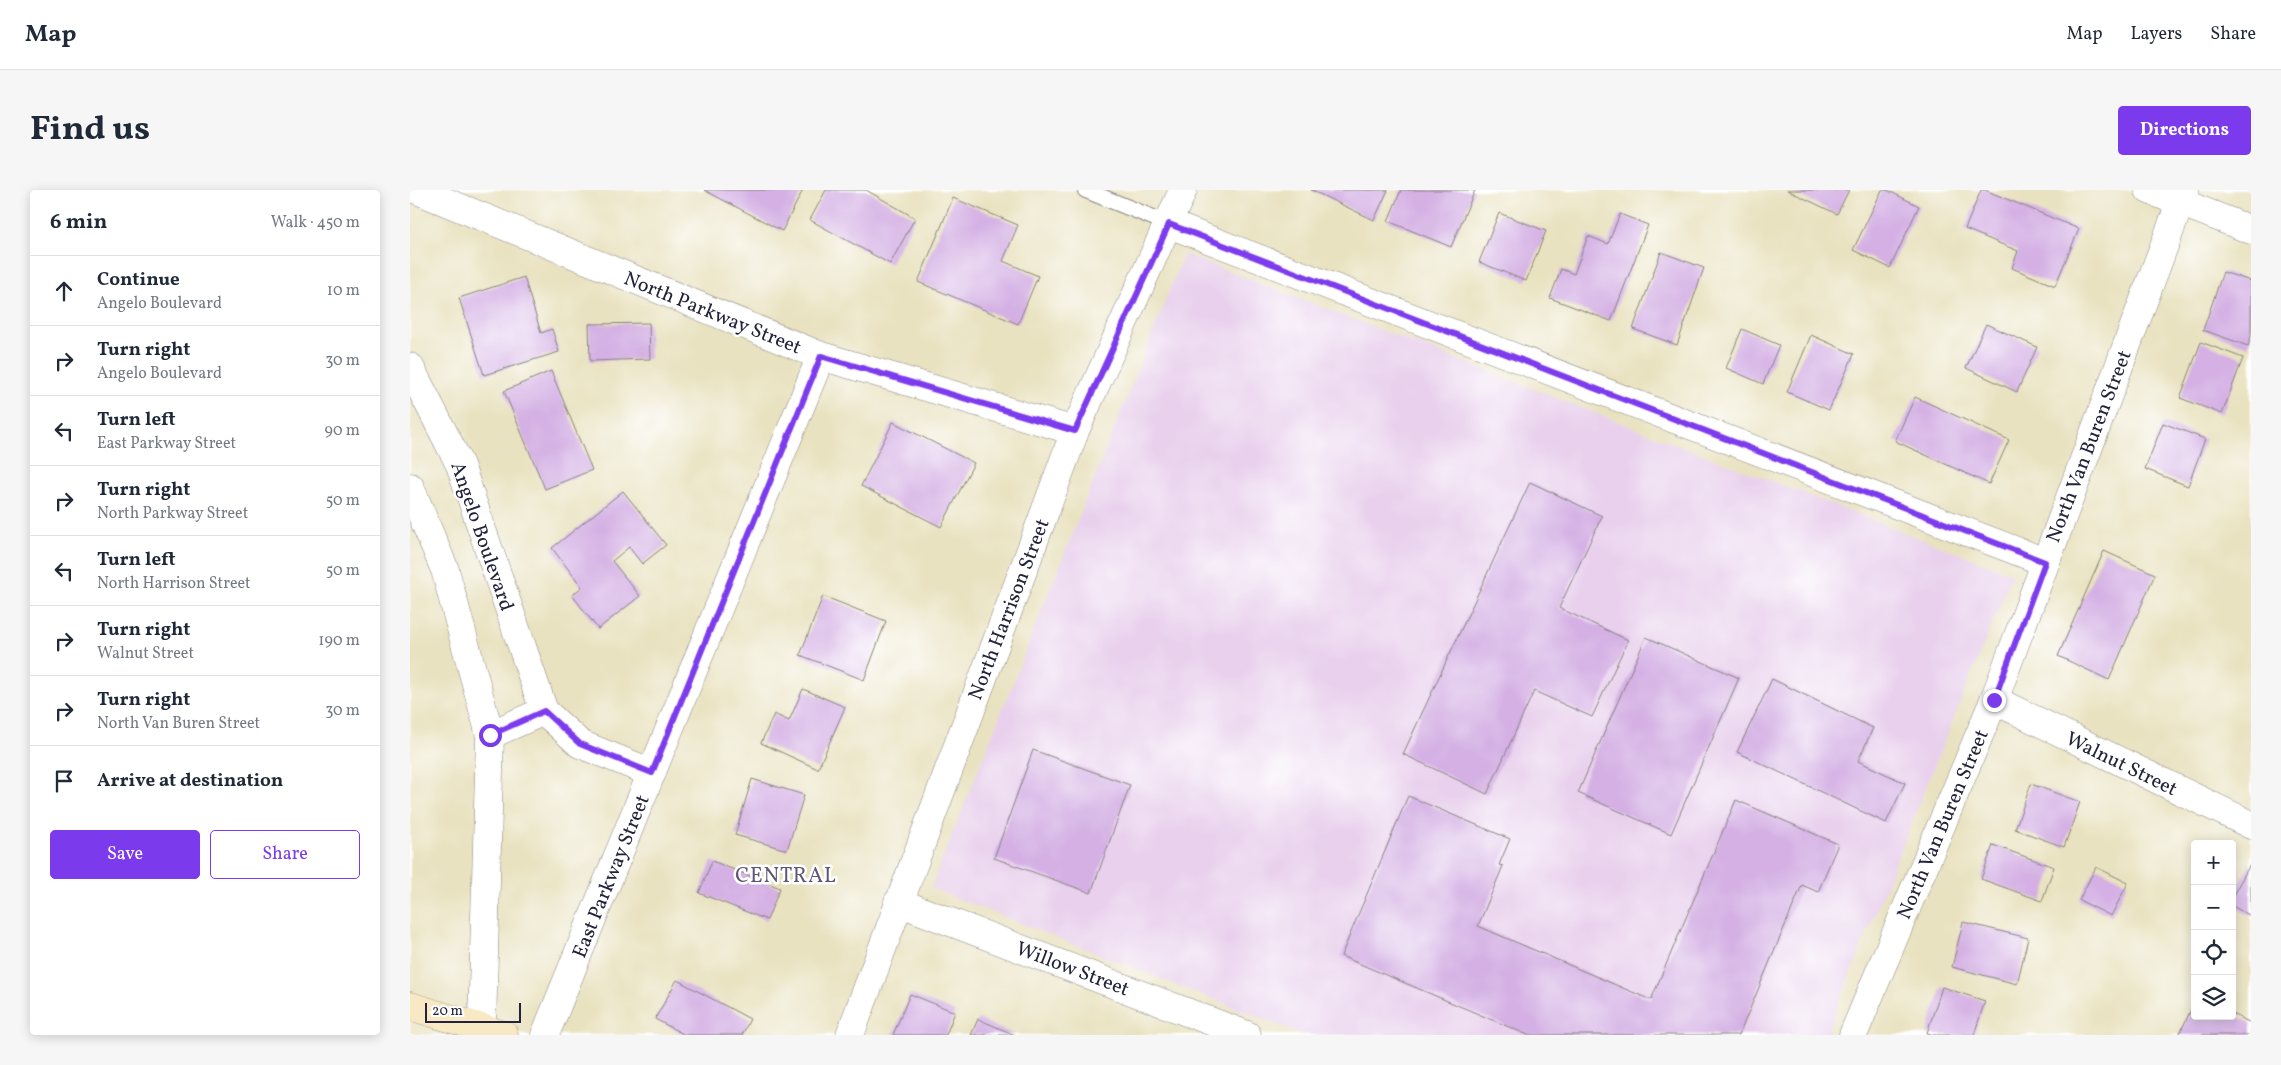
<!DOCTYPE html>
<html lang="en">
<head>
<meta charset="utf-8">
<style>
	body { margin:0; font-family:Vollkorn,serif; background:#f6f6f7; color:#1f2937 }
	.controls { position:absolute; right:15px; bottom:15px; display:grid; overflow:hidden; border-radius:5px; box-shadow:0 2px 12px #0003 }
	.controls button { width:45px; height:45px; display:grid; place-items:center; padding:0; border:0; border-bottom:1px solid #e0e1e3; background:#fff; color:#1f2937; font:25px sans-serif }
	.scale { position:absolute; left:15px; bottom:12px; width:96px; box-sizing:border-box; padding-left:5px; border:2px solid #22223b; border-top:0; font-size:14px; line-height:18px; white-space:nowrap; color:#22223b; -webkit-text-stroke:4px #fff; paint-order:stroke }
	.stop { position:absolute; width:15px; height:15px; margin:-11px; border:4px solid #7c3aed; border-radius:50%; background:#fff }
	.stop.end { background:#7c3aed; border-color:#fff; box-shadow:0 1px 5px #0008 }
	.list { margin:0; padding:0; list-style:none }
	h2 { display:flex; justify-content:space-between; align-items:center; height:65px; margin:0; padding:0 20px; font-size:21px }
	h2 small { font-size:16px; font-weight:400; color:#747a83 }
	.list li { display:grid; grid-template-columns:32px 1fr auto; gap:15px; align-items:center; box-sizing:border-box; height:70px; padding:0 20px; border-top:1px solid #e0e1e3 }
	.list b { display:block; font-size:19px; white-space:nowrap }
	.list p { margin:0; font-size:16px; white-space:nowrap; color:#747a83 }
	.list em { font-size:16px; font-style:normal; color:#747a83 }
	.actions { display:flex; gap:10px; padding:15px 20px }
	.actions a { flex:1; padding:11px 0; border:1px solid #7c3aed; border-radius:5px; text-align:center; font-size:18px; color:#7c3aed }
	.actions .main { background:#7c3aed; color:#fff }
	.icon { flex:none; width:28px; height:28px; fill:none; stroke:currentColor; stroke-width:2; stroke-linecap:round; stroke-linejoin:round }
	.map { position:relative; flex:none; width:1841px; height:845px; overflow:hidden; border-radius:5px }
	header { display:flex; align-items:center; gap:30px; box-sizing:border-box; height:70px; padding:0 25px; background:#fff; border-bottom:1px solid #e0e1e3 }
	header strong { font-size:24px }
	nav { display:flex; gap:28px; margin-inline-start:auto; font-size:18px }
	.intro { display:flex; align-items:center; justify-content:space-between; box-sizing:border-box; height:120px; padding:0 30px }
	h1 { margin:0; font-size:35px }
	.button { padding:12px 22px; border-radius:5px; background:#7c3aed; color:#fff; font-size:18px; font-weight:700 }
	main { display:flex; gap:30px; padding:0 30px }
	aside { flex:1; background:#fff; border-radius:5px; box-shadow:0 2px 12px #0003 }
	.map>svg:first-child { display:block }
	.built { fill:#e9d1ed }
	.building { fill:#d4b0e4 }
	.lines { fill:none; stroke-linecap:round; stroke-linejoin:round }
	.service-casing { stroke:#86827e; stroke-width:17 }
	.minor-casing { stroke:#86827e; stroke-width:29 }
	.tertiary-casing { stroke:#86827e; stroke-width:29 }
	.secondary-casing { stroke:#86827e; stroke-width:29 }
	.service { stroke:#fff; stroke-width:15 }
	.minor { stroke:#fff; stroke-width:28 }
	.tertiary { stroke:#fff; stroke-width:28 }
	.secondary { stroke:#f8e8c3; stroke-width:28 }
	.route { stroke:#7c3aed; stroke-width:6 }
	.labels { text-anchor:middle; stroke-width:5; stroke-linejoin:round; paint-order:stroke }
	.street-label { font-size:20px; fill:#22223b; stroke:#fff }
	.neighbourhood-label { font-size:21px; letter-spacing:1px; fill:#605476; stroke:#fff }
</style>
</head>
<body>
<header>
<strong>Map</strong>
<nav><a>Map</a><a>Layers</a><a>Share</a></nav>
</header>
<div class="intro"><h1>Find us</h1><a class="button">Directions</a></div>
<main>
<aside>
<h2>6 min<small>Walk · 450 m</small></h2>
<ul class="list">
<li><svg class="icon" aria-label="ahead" viewBox="0 0 24 24"><path d="M12 20V5M6 11l6-6 6 6"/></svg><div><b>Continue</b><p>Angelo Boulevard</p></div><em>10 m</em></li>
<li><svg class="icon" aria-label="right" viewBox="0 0 24 24"><path d="M7 20v-9h11M14 6l5 5-5 5"/></svg><div><b>Turn right</b><p>Angelo Boulevard</p></div><em>30 m</em></li>
<li><svg class="icon" aria-label="left" viewBox="0 0 24 24"><path d="M17 20v-9H6M10 6l-5 5 5 5"/></svg><div><b>Turn left</b><p>East Parkway Street</p></div><em>90 m</em></li>
<li><svg class="icon" aria-label="right" viewBox="0 0 24 24"><path d="M7 20v-9h11M14 6l5 5-5 5"/></svg><div><b>Turn right</b><p>North Parkway Street</p></div><em>50 m</em></li>
<li><svg class="icon" aria-label="left" viewBox="0 0 24 24"><path d="M17 20v-9H6M10 6l-5 5 5 5"/></svg><div><b>Turn left</b><p>North Harrison Street</p></div><em>50 m</em></li>
<li><svg class="icon" aria-label="right" viewBox="0 0 24 24"><path d="M7 20v-9h11M14 6l5 5-5 5"/></svg><div><b>Turn right</b><p>Walnut Street</p></div><em>190 m</em></li>
<li><svg class="icon" aria-label="right" viewBox="0 0 24 24"><path d="M7 20v-9h11M14 6l5 5-5 5"/></svg><div><b>Turn right</b><p>North Van Buren Street</p></div><em>30 m</em></li>
<li><svg class="icon" aria-label="arrive" viewBox="0 0 24 24"><path d="M6 21V4h12l-3 4 3 4H6"/></svg><div><b>Arrive at destination</b></div></li>
</ul>
<div class="actions"><a class="main">Save</a><a>Share</a></div>
</aside>
<div class="map">
<svg width="1841" height="845" viewBox="0 0 1841 845">
	<rect width="100%" height="100%" fill="#fff"/>
	<filter id="ink" filterUnits="userSpaceOnUse"><feTurbulence type="fractalNoise" baseFrequency=".02" numOctaves="2"/><feDisplacementMap in="SourceGraphic" scale="10" xChannelSelector="R" yChannelSelector="G"/><feConvolveMatrix kernelMatrix="1 2 1 2 8 2 1 2 1" color-interpolation-filters="sRGB"/></filter>
	<filter id="wash" filterUnits="userSpaceOnUse"><feTurbulence type="fractalNoise" baseFrequency=".0096" numOctaves="4" result="noise"/><feDisplacementMap in="SourceGraphic" scale="20" xChannelSelector="R" yChannelSelector="G"/><feGaussianBlur stdDeviation="1.12" result="paint"/><feColorMatrix in="noise" values="0 0 0 0 0 0 0 0 0 0 0 0 0 0 0 0 0 1.4 0 .05"/><feComposite in="paint" operator="in"/></filter>
	<g filter="url(#wash)">
		<rect width="100%" height="100%" fill="#e9e2c0"/>
		<path class="built" d="M774,64L1602,384L1416,845H894L521,698Z"/>
		<g id="blocks">
			<path class="building" d="M294,0H393L372,41Z
				M416,0H456L505,28L480,74L400,30Z
				M901,0H978L964,30Z
				M991,0H1065L1041,57L978,31Z
				M1377,0H1439L1427,24Z
				M1472,0H1477L1509,16L1480,78L1443,60Z
				M1571,0H1575L1669,39L1645,96L1602,78L1608,61L1555,39Z
				M543,8L608,35L593,71L628,86L608,134L508,92Z
				M1089,23L1136,41L1116,91L1069,72Z
				M1210,24L1238,35L1201,131L1140,108L1151,79L1164,84L1178,46L1198,54Z
				M1251,62L1294,78L1267,155L1223,139Z
				M1813,82L1841,91V146L1838,156L1793,140Z
				M114,87L131,143L142,139L149,162L74,185L49,108Z
				M239,133L240,169L180,171L179,134Z
				M1576,134L1627,157L1607,202L1556,178Z
				M1332,139L1369,155L1353,194L1316,178Z
				M1401,145L1444,164L1419,220L1377,202Z
				M1791,152L1833,168L1812,224L1770,208Z
				M141,181L182,280L135,299L94,201Z
				M1505,207L1599,250L1579,294L1485,251Z
				M483,232L564,273L531,337L451,296Z
				M1753,233L1795,249L1778,296L1735,279Z
				M1120,292L1192,326L1149,418L1218,450L1182,527L1124,501L1077,604L993,564Z
				M213,301L256,355L232,374L219,357L202,371L230,406L188,439L162,405L172,397L142,358Z
				M1694,361L1745,384L1699,490L1648,466Z
				M413,406L476,431L454,490L390,465Z
				M1236,447L1329,488L1261,644L1168,603Z
				M1362,489L1463,538L1448,571L1495,593L1476,633L1327,562Z
				M393,499L435,517L408,579L351,553L364,524L379,531Z
				M623,560L720,595L681,703L584,668Z
				M342,589L394,605L377,660L325,645Z
				M1621,594L1670,612L1654,657L1605,639Z
				M998,606L1100,649L1089,675L1093,676L1068,736L1241,810L1326,610L1428,654L1408,702L1392,695L1329,845H1118L931,766Z
				M1583,655L1644,677L1632,711L1571,689Z
				M302,671L370,698L357,730L289,703Z
				M1841,673V726L1822,716V707Z
				M1686,677L1718,693L1701,726L1669,710Z
				M1553,732L1618,748L1607,794L1542,777Z
				M267,790L340,829L332,845H275L245,829Z
				M1532,797L1575,811L1564,845H1524L1517,843Z
				M500,804L545,822L536,845H483Z
				M1785,811V826H1822V824L1841,833V845H1769Z
				M568,829L605,845H561Z"/>
		</g>
	</g>
	<g filter="url(#ink)">
		<use href="#blocks" fill-opacity="0" stroke="#86827e" stroke-width="1"/>
		<g class="lines">
			<defs>
				<path id="service" d="M675,0L759,34"/>
				<path id="minor" d="M7,0L411,166L665,241
					M1739,0L1841,40
					M759,34L1635,372
					M0,177L50,275L134,521L170,554L242,583
					M0,297L35,380L80,545L72,837
					M1584,510L1841,635
					M80,545L134,521
					M488,712L837,845
					M135,845L411,166
					M440,845L665,241L773,0"/>
				<path id="tertiary" d="M1443,845L1584,510L1775,0"/>
				<path id="secondary" d="M0,816L94,845"/>
			</defs>
			<use href="#service" class="service-casing"/>
			<use href="#minor" class="minor-casing"/>
			<use href="#tertiary" class="tertiary-casing"/>
			<use href="#secondary" class="secondary-casing"/>
			<use href="#service" class="service"/>
			<use href="#minor" class="minor"/>
			<use href="#tertiary" class="tertiary"/>
			<use href="#secondary" class="secondary"/>
		</g>
	</g>
	<g class="lines" filter="url(#ink)">
		<path class="route" d="M80,545L134,521L170,554L242,583L411,166L665,241L759,34L1635,372L1584,510"/>
	</g>
	<g class="labels">
		<g class="street-label">
			<text transform="translate(303 122) rotate(22)" y="7">North Parkway Street</text>
			<text transform="translate(1678 256) rotate(-69)" y="7">North Van Buren Street</text>
			<text transform="translate(73 346) rotate(71)" y="7">Angelo Boulevard</text>
			<text transform="translate(598 419) rotate(-69)" y="7">North Harrison Street</text>
			<text transform="translate(1712 573) rotate(26)" y="7">Walnut Street</text>
			<text transform="translate(1532 634) rotate(-67)" y="7">North Van Buren Street</text>
			<text transform="translate(200 686) rotate(-68)" y="7">East Parkway Street</text>
			<text transform="translate(663 778) rotate(21)" y="7">Willow Street</text>
		</g>
		<g class="neighbourhood-label">
			<text x="376" y="692">CENTRAL</text>
		</g>
	</g>
</svg>
<div class="controls">
<button>+</button>
<button>−</button>
<button><svg class="icon" aria-label="locate" viewBox="0 0 24 24"><circle cx="12" cy="12" r="6"/><path d="M12 2v4M12 18v4M2 12h4M18 12h4"/></svg></button>
<button><svg class="icon" aria-label="layers" viewBox="0 0 24 24"><path d="M12 4l9 5-9 5-9-5zM3 14l9 5 9-5"/></svg></button>
</div>
<div class="scale">20 m</div>
<div class="stop" style="left:80px;top:545px"></div>
<div class="stop end" style="left:1584px;top:510px"></div>
</div>
</main>
</body>
</html>
